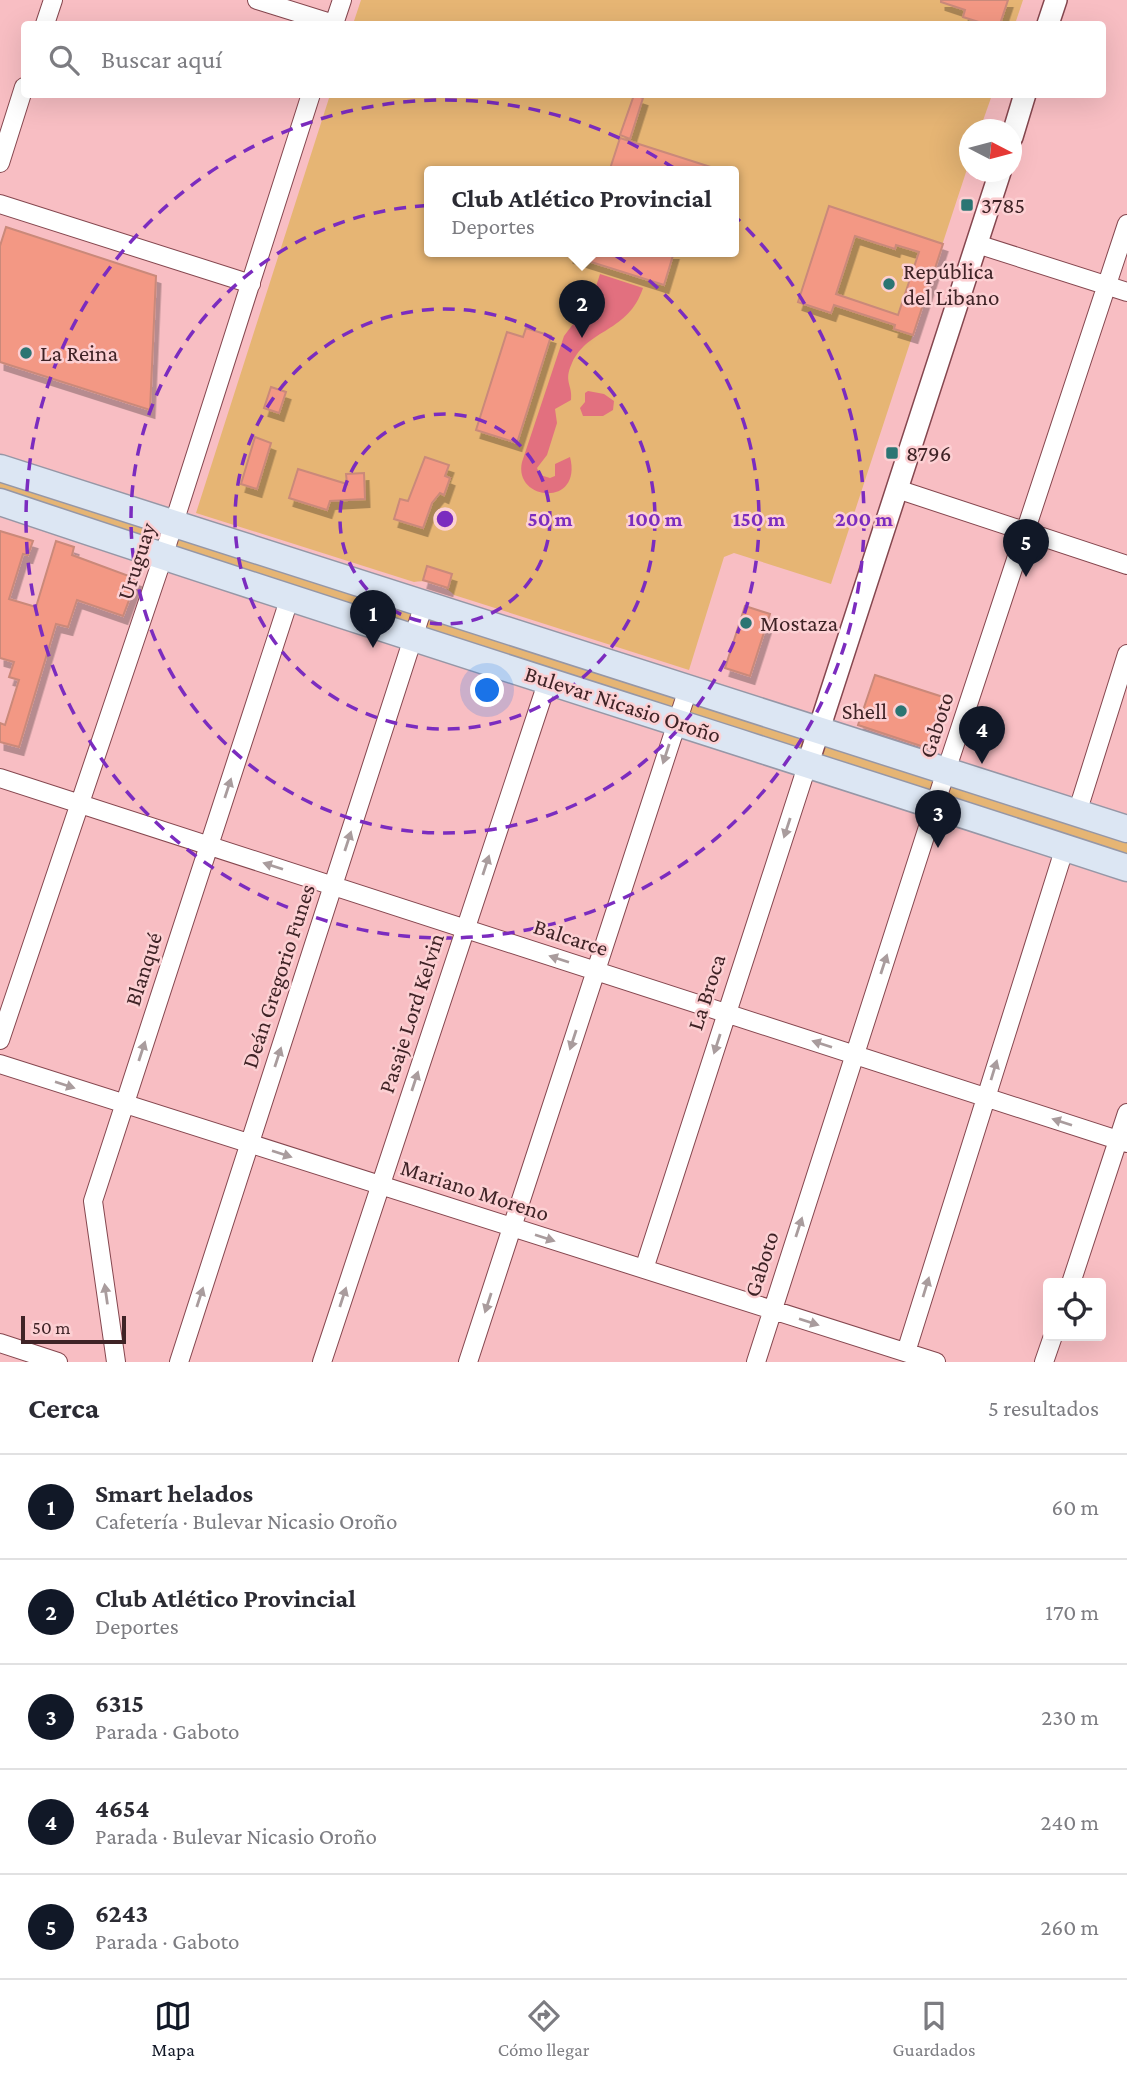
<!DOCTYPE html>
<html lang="es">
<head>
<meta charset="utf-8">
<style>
	body { margin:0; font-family:"Crimson Pro",serif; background:#f2f2f3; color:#2b2b33 }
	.controls { position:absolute; right:21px; bottom:21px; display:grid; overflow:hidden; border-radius:7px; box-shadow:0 7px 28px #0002 }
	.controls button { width:63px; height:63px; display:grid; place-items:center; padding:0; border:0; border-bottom:2px solid #e1e1e2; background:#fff; color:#2b2b33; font:35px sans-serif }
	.compass { position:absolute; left:959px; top:119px; width:63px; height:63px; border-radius:50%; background:#fff; box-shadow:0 7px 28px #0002; rotate:96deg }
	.scale { position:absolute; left:21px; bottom:18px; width:105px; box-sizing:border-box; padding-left:7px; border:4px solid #3f2326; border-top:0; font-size:19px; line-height:24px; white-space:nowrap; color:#3f2326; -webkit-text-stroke:5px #fcd0d3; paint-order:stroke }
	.you { position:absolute; left:488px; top:691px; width:24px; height:24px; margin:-18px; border:5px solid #fff; border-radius:50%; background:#1a73e8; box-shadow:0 0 0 10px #1a73e833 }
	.badge { display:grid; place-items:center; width:46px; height:46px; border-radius:50%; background:#111827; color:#fff; font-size:23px; font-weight:700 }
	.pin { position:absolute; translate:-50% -58px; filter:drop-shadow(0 2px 4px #0008) }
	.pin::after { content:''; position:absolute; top:37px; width:24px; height:21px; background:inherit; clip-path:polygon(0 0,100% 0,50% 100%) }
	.popup { position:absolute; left:424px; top:166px; width:315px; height:91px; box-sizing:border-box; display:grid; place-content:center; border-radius:7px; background:#fff; filter:drop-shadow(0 2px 5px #0005); font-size:23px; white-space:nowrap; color:#7c7c81 }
	.popup b { font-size:26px; color:#2b2b33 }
	.popup::after { content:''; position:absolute; left:50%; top:100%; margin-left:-14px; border:14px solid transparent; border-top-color:#fff }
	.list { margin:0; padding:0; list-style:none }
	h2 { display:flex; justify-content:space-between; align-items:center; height:91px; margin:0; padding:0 28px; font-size:30px }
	h2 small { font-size:23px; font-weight:400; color:#7c7c81 }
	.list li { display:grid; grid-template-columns:46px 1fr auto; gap:21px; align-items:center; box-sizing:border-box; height:105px; padding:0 28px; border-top:2px solid #e1e1e2 }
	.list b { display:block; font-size:26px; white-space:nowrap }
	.list p { margin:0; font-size:23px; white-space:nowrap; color:#7c7c81 }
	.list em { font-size:23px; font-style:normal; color:#7c7c81 }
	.icon { flex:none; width:38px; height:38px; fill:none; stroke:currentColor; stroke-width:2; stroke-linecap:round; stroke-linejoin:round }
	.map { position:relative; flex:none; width:1127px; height:1362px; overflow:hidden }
	.search { position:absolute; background:#fff; box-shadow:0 7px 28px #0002; left:21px; right:21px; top:21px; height:77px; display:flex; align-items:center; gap:18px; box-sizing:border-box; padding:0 24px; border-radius:7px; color:#7c7c81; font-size:26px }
	.sheet { height:616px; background:#fff }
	nav { display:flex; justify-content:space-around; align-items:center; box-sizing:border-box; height:98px; border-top:2px solid #e1e1e2; background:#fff; font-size:19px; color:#7c7c81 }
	nav a { display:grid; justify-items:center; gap:4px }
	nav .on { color:#111827 }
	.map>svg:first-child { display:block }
	.green { fill:#e6b574; fill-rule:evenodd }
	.water { fill:#e2707f }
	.building { fill:#f39884; stroke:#ca897a; stroke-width:2; fill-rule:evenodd; filter:url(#shadow) }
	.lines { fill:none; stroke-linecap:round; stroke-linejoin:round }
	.minor-casing { stroke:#85474f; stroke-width:20 }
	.tertiary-casing { stroke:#85474f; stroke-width:24 }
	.primary-casing { stroke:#9697a6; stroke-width:29 }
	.minor { stroke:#fff; stroke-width:18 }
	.tertiary { stroke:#fff; stroke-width:21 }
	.primary { stroke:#dce6f3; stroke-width:26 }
	.oneway { fill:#a99c9d }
	.ring { fill:none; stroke:#7b2cbf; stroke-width:3.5; stroke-dasharray:12 9 }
	.poi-dot { fill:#2b7573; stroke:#fcd0d3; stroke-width:2.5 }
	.labels { text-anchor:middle; stroke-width:5; stroke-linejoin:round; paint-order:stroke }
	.poi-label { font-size:23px; fill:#3f2326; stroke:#fcd0d3; text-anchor:start }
	.street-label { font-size:23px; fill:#3f2326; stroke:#fcd0d3 }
	.centre { fill:#7b2cbf; stroke:#fcd0d3; stroke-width:3.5 }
	.ring-label { font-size:21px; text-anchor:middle; font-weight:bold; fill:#7b2cbf; stroke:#fcd0d3; stroke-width:5; stroke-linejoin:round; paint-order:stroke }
</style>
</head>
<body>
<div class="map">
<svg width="1127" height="1362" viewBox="0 0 1127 1362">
	<defs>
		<filter id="shadow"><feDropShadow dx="4.5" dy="8" stdDeviation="0" flood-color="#0004"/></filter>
	</defs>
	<rect width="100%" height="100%" fill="#f8bec3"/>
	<path class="green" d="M361,0H1023L1015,24H353Z
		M330,95H992L980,129L970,130L969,163L831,584L734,553L724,557L689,670L454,595C445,585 428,579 414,582L196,513ZM430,172H734V252H430Z
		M0,468L1127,829V868L0,502Z"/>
	<path class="water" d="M600,274L643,288C628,333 588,328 572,363C563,382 573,385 571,400L555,409L557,423L547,455L537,468L540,475L550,478L555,476V464L570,457C583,508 513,501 522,462L564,336L592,299Z
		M588,391L604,394L614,401L613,410L603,416H583L580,408L585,402V393Z"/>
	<path class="building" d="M941,0H1008L1000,24H985L963,17L965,10L941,2Z
		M634,95L643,98L630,139L620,135Z
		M620,138L717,169V172H609Z
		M829,206L943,244L913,335L894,329L895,325L834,305L831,313L798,302ZM855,236L895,249L896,245L919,252L898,315L836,294Z
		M6,227L156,276L150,410L0,362V246Z
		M569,252H674L664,285L569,255Z
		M526,328L551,336L517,443L476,430L507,332L523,337Z
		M271,387L286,392L279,413L264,408Z
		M255,437L271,443L257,489L241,484Z
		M425,457L449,465L445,476L450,478L444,495L440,493L432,503L423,528L394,519L400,499L408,501Z
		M298,469L347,484L346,474L364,473L365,499L330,501L327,510L289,498Z
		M0,531L33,541L28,555L23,554L9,599L36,607L56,541L74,547L72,555L137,579L123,616L77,600L68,627L56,624L19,747L0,742V723L5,725L19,680L9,677L14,662L0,658Z
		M427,566L452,574L448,588L423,580Z
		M745,606L770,614L750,676L725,668Z
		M875,675L943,697L927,748L858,725Z"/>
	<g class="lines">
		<defs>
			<path id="minor" d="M257,0L334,24L342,0
				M45,24L53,0
				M0,163L24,87
				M0,204L251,284
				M977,244L1127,292
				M897,489L1127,565
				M0,778L1127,1143
				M1077,813L1127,654
				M0,1040L163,557L311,94
				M0,1064L936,1362
				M644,1269L808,763
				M1071,1283L1127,1113
				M0,1343L58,1362
				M906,1352L1065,847
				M116,1362L93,1201L290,597
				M179,1362L424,604
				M322,1362L548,680
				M468,1362L688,689
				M756,1362L946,771L1127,224
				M1044,1362L1053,1336"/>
			<path id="tertiary" d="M1048,24L1056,0
				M1012,137L1025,94
				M808,763L1000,172"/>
			<path id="primary" d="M0,468L1127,829
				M0,502C374,628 752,745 1127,868"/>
		</defs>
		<use href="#minor" class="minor-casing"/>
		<use href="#tertiary" class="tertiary-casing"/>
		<use href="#primary" class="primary-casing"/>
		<use href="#minor" class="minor"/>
		<use href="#tertiary" class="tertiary"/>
		<use href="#primary" class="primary"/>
	</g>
	<defs><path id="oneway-solid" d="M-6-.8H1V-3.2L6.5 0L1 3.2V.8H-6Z" transform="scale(1.75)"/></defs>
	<g class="oneway">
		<use href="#oneway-solid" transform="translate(666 754) rotate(108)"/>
		<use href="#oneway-solid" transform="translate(228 788) rotate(-72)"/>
		<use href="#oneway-solid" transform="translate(787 828) rotate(108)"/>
		<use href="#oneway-solid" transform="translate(348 841) rotate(-72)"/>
		<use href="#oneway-solid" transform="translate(486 865) rotate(-72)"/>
		<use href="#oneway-solid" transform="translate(273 866) rotate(-162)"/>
		<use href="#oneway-solid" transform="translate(559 959) rotate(-162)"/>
		<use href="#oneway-solid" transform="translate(884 964) rotate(-72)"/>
		<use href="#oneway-solid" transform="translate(573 1040) rotate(108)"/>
		<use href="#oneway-solid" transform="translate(717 1044) rotate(108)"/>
		<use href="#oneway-solid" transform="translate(822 1044) rotate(-162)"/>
		<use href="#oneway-solid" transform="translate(142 1051) rotate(-72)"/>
		<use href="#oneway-solid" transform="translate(278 1057) rotate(-72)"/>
		<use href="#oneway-solid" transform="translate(994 1070) rotate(-73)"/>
		<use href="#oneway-solid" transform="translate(415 1081) rotate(-72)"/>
		<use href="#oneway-solid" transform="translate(65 1085) rotate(18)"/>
		<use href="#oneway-solid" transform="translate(1062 1122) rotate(-162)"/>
		<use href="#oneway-solid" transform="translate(282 1154) rotate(18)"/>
		<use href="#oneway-solid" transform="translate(799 1227) rotate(-72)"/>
		<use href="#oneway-solid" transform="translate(545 1238) rotate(18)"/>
		<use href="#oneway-solid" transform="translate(926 1287) rotate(-73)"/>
		<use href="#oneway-solid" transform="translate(106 1294) rotate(-98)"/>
		<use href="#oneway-solid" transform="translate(200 1297) rotate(-72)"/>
		<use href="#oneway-solid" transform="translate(343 1297) rotate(-72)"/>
		<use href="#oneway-solid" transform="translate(488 1303) rotate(108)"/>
		<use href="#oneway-solid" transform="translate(809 1322) rotate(18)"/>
	</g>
	<g class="ring">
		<circle cx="445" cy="519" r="105"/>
		<circle cx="445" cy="519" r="210"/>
		<circle cx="445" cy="519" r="314"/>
		<circle cx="445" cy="519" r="419"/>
	</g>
	<g class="poi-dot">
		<rect x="960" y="198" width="14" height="14" rx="3.5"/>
		<circle cx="889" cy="284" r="7"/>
		<circle cx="26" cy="353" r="7"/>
		<rect x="885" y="446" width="14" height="14" rx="3.5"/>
		<circle cx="746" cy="623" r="7"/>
		<circle cx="901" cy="711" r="7"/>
	</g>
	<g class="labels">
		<g class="poi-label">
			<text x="981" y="213">3785</text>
			<text x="903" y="279">República<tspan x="903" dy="26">del Libano</tspan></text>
			<text x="40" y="361">La Reina</text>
			<text x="906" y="461">8796</text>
			<text x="760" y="631">Mostaza</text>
			<text x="887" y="719" text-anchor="end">Shell</text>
		</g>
		<g class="street-label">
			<text transform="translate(136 561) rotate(-72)" y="8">Uruguay</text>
			<text transform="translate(623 704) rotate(18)" y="8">Bulevar Nicasio Oroño</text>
			<text transform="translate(936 725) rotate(-72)" y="8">Gaboto</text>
			<text transform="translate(571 937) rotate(18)" y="8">Balcarce</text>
			<text transform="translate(143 969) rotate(-72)" y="8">Blanqué</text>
			<text transform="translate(278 976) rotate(-72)" y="8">Deán Gregorio Funes</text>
			<text transform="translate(706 992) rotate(-72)" y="8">La Broca</text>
			<text transform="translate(411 1013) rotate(-72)" y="8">Pasaje Lord Kelvin</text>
			<text transform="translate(475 1190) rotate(18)" y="8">Mariano Moreno</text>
			<text transform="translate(761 1264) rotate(-72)" y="8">Gaboto</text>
		</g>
	</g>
	<circle cx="445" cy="519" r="10" class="centre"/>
	<g class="ring-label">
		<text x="550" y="526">50 m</text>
		<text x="655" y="526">100 m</text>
		<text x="759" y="526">150 m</text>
		<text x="864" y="526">200 m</text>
	</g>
</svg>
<div class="controls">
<button><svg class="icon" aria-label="locate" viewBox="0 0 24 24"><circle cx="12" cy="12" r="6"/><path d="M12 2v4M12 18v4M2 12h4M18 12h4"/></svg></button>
</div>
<svg class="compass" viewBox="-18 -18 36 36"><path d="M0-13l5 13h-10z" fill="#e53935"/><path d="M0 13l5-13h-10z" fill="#7c7c81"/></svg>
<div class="scale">50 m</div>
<div class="you"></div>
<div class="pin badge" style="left:373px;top:648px">1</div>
<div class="pin badge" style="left:582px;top:338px">2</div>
<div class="popup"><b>Club Atlético Provincial</b>Deportes</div>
<div class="pin badge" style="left:938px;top:848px">3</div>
<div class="pin badge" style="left:982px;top:764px">4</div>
<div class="pin badge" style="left:1026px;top:577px">5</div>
<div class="search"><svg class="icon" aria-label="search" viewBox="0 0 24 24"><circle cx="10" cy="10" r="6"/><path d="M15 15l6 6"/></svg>Buscar aquí</div>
</div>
<section class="sheet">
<h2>Cerca<small>5 resultados</small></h2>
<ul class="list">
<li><span class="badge">1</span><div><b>Smart helados</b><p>Cafetería · Bulevar Nicasio Oroño</p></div><em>60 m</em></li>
<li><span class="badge">2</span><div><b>Club Atlético Provincial</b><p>Deportes</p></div><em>170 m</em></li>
<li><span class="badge">3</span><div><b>6315</b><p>Parada · Gaboto</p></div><em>230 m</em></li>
<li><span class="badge">4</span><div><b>4654</b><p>Parada · Bulevar Nicasio Oroño</p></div><em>240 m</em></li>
<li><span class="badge">5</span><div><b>6243</b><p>Parada · Gaboto</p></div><em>260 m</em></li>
</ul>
</section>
<nav>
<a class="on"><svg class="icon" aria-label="map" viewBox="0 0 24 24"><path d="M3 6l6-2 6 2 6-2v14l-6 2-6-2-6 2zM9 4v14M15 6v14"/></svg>Mapa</a>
<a><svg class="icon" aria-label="directions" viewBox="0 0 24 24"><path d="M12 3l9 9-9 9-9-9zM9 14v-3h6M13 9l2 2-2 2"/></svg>Cómo llegar</a>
<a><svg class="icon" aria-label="saved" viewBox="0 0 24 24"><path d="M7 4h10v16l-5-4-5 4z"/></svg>Guardados</a>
</nav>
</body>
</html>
